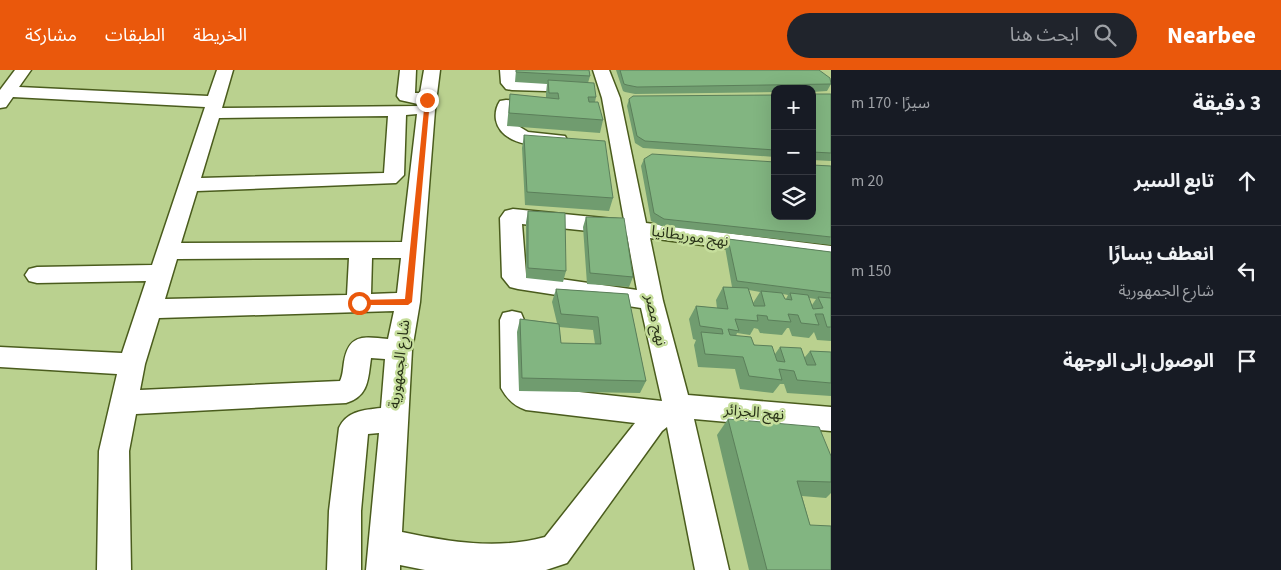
<!DOCTYPE html>
<html lang="ar">
<head>
<meta charset="utf-8">
<style>
	body { margin:0; font-family:"Source Sans 3","Noto Sans Arabic",sans-serif; background:#20242c; color:#f1f3f6; direction:rtl }
	.controls { position:absolute; right:15px; top:15px; display:grid; overflow:hidden; border-radius:10px; box-shadow:0 5px 20px #0002 }
	.controls button { width:45px; height:45px; display:grid; place-items:center; padding:0; border:0; border-bottom:1px solid #363941; background:#171b24; color:#f1f3f6; font:25px sans-serif }
	.stop { position:absolute; width:15px; height:15px; margin:-11px; border:4px solid #ea580c; border-radius:50%; background:#fff }
	.stop.end { background:#ea580c; border-color:#fff; box-shadow:0 1px 5px #0008 }
	.list { margin:0; padding:0; list-style:none }
	h2 { display:flex; justify-content:space-between; align-items:center; height:65px; margin:0; padding:0 20px; font-size:21px }
	h2 small { font-size:16px; font-weight:400; color:#9ea1a6 }
	.list li { display:grid; grid-template-columns:32px 1fr auto; gap:15px; align-items:center; box-sizing:border-box; height:90px; padding:0 20px; border-top:1px solid #363941 }
	.list b { display:block; font-size:19px; white-space:nowrap }
	.list p { margin:0; font-size:16px; white-space:nowrap; color:#9ea1a6 }
	.list em { font-size:16px; font-style:normal; color:#9ea1a6 }
	.icon { flex:none; width:28px; height:28px; fill:none; stroke:currentColor; stroke-width:2; stroke-linecap:round; stroke-linejoin:round }
	.map { position:relative; flex:none; width:831px; height:500px; overflow:hidden; direction:ltr }
	header { display:flex; align-items:center; gap:30px; box-sizing:border-box; height:70px; padding:0 25px; background:#ea580c; color:#fff }
	header strong { font-size:24px }
	nav { display:flex; gap:28px; margin-inline-start:auto; font-size:18px }
	.search { width:350px; height:45px; background:#20242c; display:flex; align-items:center; gap:12px; box-sizing:border-box; padding:0 18px; border-radius:28px; color:#9ea1a6; font-size:19px }
	main { display:flex }
	aside { flex:1; background:#171b24 }
	.map>svg:first-child { display:block }
	.lines { fill:none; stroke-linecap:round; stroke-linejoin:round }
	.minor-casing { stroke:#4a5c1d; stroke-width:3 }
	.minor { fill:#fff; fill-rule:evenodd }
	.wall { fill:#709c6f; fill-rule:evenodd }
	.building { fill:#82b581; stroke:#5b7f5a }
	.route { fill:#ea580c }
	.labels { text-anchor:middle; stroke-width:5; stroke-linejoin:round; paint-order:stroke }
	.street-label { font-size:15px; fill:#293218; stroke:#c6de9c }
</style>
</head>
<body>
<header>
<strong>Nearbee</strong>
<div class="search"><svg class="icon" aria-label="search" viewBox="0 0 24 24"><circle cx="10" cy="10" r="6"/><path d="M15 15l6 6"/></svg>ابحث هنا</div>
<nav><a>الخريطة</a><a>الطبقات</a><a>مشاركة</a></nav>
</header>
<main>
<aside>
<h2>3 دقيقة<small>سيرًا · 170 m</small></h2>
<ul class="list">
<li><svg class="icon" aria-label="ahead" viewBox="0 0 24 24"><path d="M12 20V5M6 11l6-6 6 6"/></svg><div><b>تابع السير</b></div><em>20 m</em></li>
<li><svg class="icon" aria-label="left" viewBox="0 0 24 24"><path d="M17 20v-9H6M10 6l-5 5 5 5"/></svg><div><b>انعطف يسارًا</b><p>شارع الجمهورية</p></div><em>150 m</em></li>
<li><svg class="icon" aria-label="arrive" viewBox="0 0 24 24"><path d="M6 21V4h12l-3 4 3 4H6"/></svg><div><b>الوصول إلى الوجهة</b></div></li>
</ul>
</aside>
<div class="map">
<svg width="831" height="500" viewBox="0 0 831 500">
	<rect width="100%" height="100%" fill="#bad18f"/>
	<g class="lines">
		<defs>
			<path id="minor" d="M15,0H31L19,17L208,26L217,0H233L222,38L418,36V34L400,30L397,26L400,0H416L415,23H420L424,0H440L435,40L420,232L412,280L402,462C449,472 498,480 545,467L635,353L526,340C514,336 507,329 501,318L500,250L503,243L512,241L521,243L524,250L528,313L533,317L662,331L641,238L518,219L510,217L502,207L500,148L505,141L513,139L624,150L602,28L593,0H609L620,28L646,153L831,176V192L650,168L663,231L688,325L831,337V361L694,349L729,500H695L667,357L662,361L567,493L546,500H425L400,495V500H366L379,363L368,364L361,441V500H327L329,441L339,358C347,341 363,340 381,338L385,289L371,288C368,309 369,326 346,333L136,344L129,381L131,500H97L99,381L117,304L0,297V277L122,283L146,211L37,213L29,211L25,205L29,199L37,197L152,195L205,37L13,27L6,37L0,38V20ZM417,44L402,172L181,173L197,121L396,113L404,105L406,45ZM388,46L384,103L201,108L219,48ZM522,154L627,165L637,220L526,204ZM349,188L347,225L165,229L177,189ZM372,188H401L397,223L371,224ZM394,241L388,269C364,267 349,263 344,292C343,298 343,305 340,311L140,320L145,294L159,248Z
				M500,0H516L517,10L580,12L586,13L588,17L586,21L580,22L512,20L506,19L501,13Z
				M506,30L548,32L551,36L548,40H514L515,54L528,62L565,66L567,70L565,74C544,79 501,76 496,50C495,44 496,37 500,31Z"/>
		</defs>
		<use href="#minor" class="minor-casing"/>
		<use href="#minor" class="minor"/>
	</g>
	<path class="wall" d="M516,0H589L590,6L588,13L596,27L595,32L603,50L600,63L507,56L510,24L546,28V23L547,14L515,12Z
		M616,0H819L831,14L827,21L812,22V19H775V22L635,24L625,22L623,21Z
		M812,24H831V91L812,90Z
		M775,25V87L643,78L635,73L627,36L629,29Z
		M524,65L613,128L609,141L525,135L522,78Z
		M644,89L831,96V175L661,156L651,151L641,96Z
		M528,141L566,201L563,212L526,208V152Z
		M586,147L633,207L629,217L587,214L583,157Z
		M728,169L831,182V271L817,270L814,262L809,268L792,266L789,258H787L782,265L760,263L758,259L754,258L750,265L737,263L736,266L775,284L780,277L805,287L810,281L831,282V326L787,323L784,314H780L773,323L740,319L735,299L698,297L694,275L696,270L693,269L689,249L696,236L717,238L716,230L723,217H732L725,177ZM749,220L760,222L753,233ZM783,224L788,225L786,229H785ZM809,228L816,229L812,235Z
		M556,219L628,224L646,311L640,323L519,321L517,262L520,249L557,253L552,232ZM559,257L593,260L595,274L561,273Z
		M728,349L831,386V423L826,428L802,426L810,455L831,500H749L717,365Z"/>
	<path class="building" d="M516,0H589L590,6L516,2Z
		M620,0H819L830,8L831,14L637,17L627,15L624,14Z
		M548,10L594,13L596,27H588L589,32H598L603,50L509,43L510,24L559,29L558,23H549Z
		M812,24H831V83L812,82Z
		M775,25V80L645,71L637,66L629,29L633,26Z
		M524,65L605,71L613,128L527,122Z
		M652,84L775,92V146H812V95L831,96V167L664,149L654,143L644,89Z
		M528,141L565,143L566,201L528,198Z
		M586,147L624,148L633,207L590,203Z
		M728,169L831,182V223L737,211Z
		M723,217L748,218L754,236H765L761,221L782,223L785,229L792,230L790,223L808,225L813,239L823,238L818,227L831,228V257H827L823,244H815L819,255L801,253L798,245L788,244L791,252L768,250L767,246L757,245L758,251L735,249L739,261L728,259L730,265L751,267L754,275L772,276L777,291L785,292L780,277L801,278L807,295H816L810,281L831,282V313L797,310L794,301L779,299L782,310L749,306L743,287L705,284L701,262L723,264L722,259L700,256L696,236L728,239Z
		M556,219L628,224L646,311L522,308L520,249L559,254L561,273L601,274L598,247L561,244Z
		M728,349L819,357L831,386V412L797,411L810,455L831,456V500H767Z"/>
	<path class="route" d="M425,29L430,30L412,232L408,235H357L355,233L359,230L405,229Z"/>
	<g class="labels">
		<g class="street-label">
			<text transform="translate(690 166) rotate(8)" y="5">نهج موريطانيا</text>
			<text transform="translate(656 250) rotate(77)" y="5">نهج مصر</text>
			<text transform="translate(399 294) rotate(-83)" y="5">شارع الجمهورية</text>
			<text transform="translate(754 342) rotate(5)" y="5">نهج الجزائر</text>
		</g>
	</g>
</svg>
<div class="controls">
<button>+</button>
<button>−</button>
<button><svg class="icon" aria-label="layers" viewBox="0 0 24 24"><path d="M12 4l9 5-9 5-9-5zM3 14l9 5 9-5"/></svg></button>
</div>
<div class="stop" style="left:359px;top:233px"></div>
<div class="stop end" style="left:427px;top:30px"></div>
</div>
</main>
</body>
</html>
